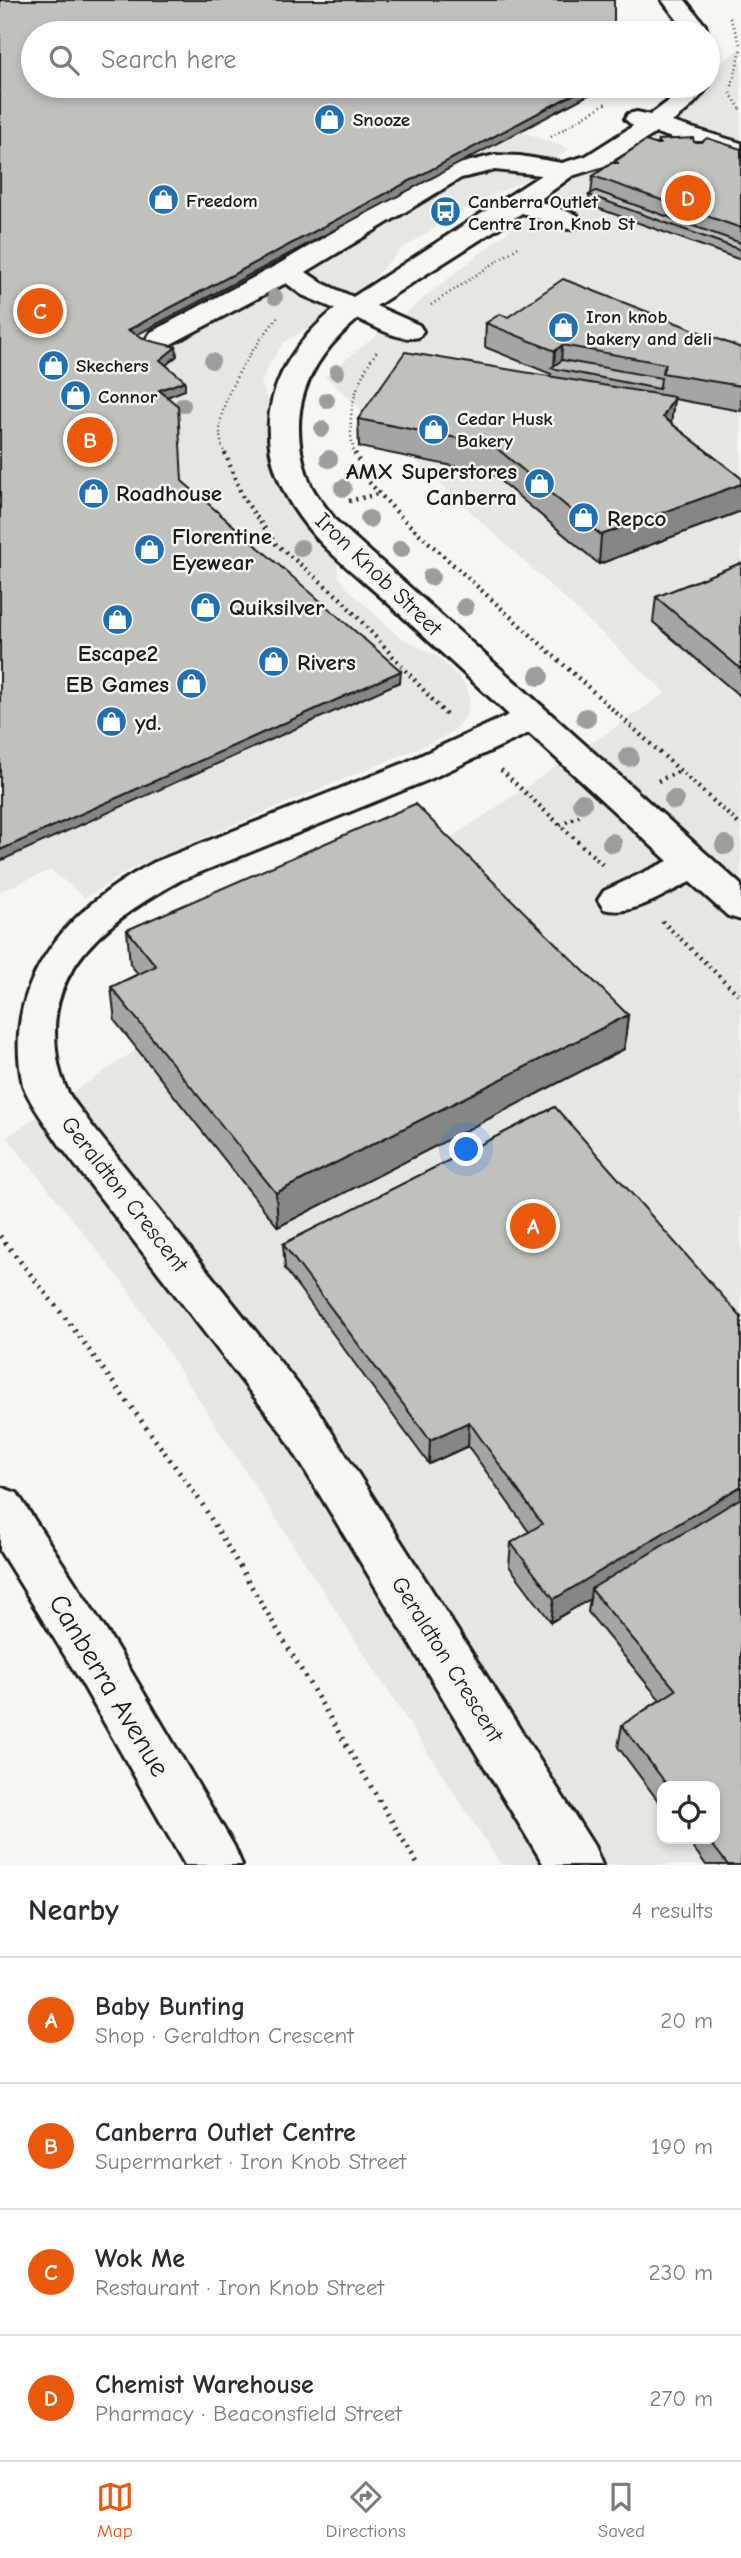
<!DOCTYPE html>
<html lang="en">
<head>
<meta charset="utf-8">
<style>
	body { margin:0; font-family:"Comic Neue",sans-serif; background:#f2f2f3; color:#2b2b33 }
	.controls { position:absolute; right:21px; bottom:21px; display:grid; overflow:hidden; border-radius:14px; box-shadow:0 4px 10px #0003 }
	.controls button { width:63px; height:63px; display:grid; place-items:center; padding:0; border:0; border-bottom:2px solid #e1e1e2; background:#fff; color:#2b2b33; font:35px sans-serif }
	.you { position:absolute; left:467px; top:1150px; width:24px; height:24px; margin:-18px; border:5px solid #fff; border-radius:50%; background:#1a73e8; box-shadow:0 0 0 10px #1a73e833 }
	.badge { display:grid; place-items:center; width:46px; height:46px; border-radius:50%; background:#ea580c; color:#fff; font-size:23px; font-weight:700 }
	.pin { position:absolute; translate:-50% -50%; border:4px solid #fff; box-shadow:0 2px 7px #0006 }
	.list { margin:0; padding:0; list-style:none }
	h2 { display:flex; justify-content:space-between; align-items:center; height:91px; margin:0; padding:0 28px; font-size:30px }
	h2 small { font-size:23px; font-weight:400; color:#7c7c81 }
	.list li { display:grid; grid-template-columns:46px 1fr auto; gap:21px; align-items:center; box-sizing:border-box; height:126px; padding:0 28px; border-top:2px solid #e1e1e2 }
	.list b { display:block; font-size:26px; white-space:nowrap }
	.list p { margin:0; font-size:23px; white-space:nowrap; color:#7c7c81 }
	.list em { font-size:23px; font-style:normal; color:#7c7c81 }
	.icon { flex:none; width:38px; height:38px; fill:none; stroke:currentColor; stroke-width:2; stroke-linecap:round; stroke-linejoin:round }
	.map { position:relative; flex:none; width:741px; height:1865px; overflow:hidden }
	.search { position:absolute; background:#fff; box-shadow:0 4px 10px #0003; left:21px; right:21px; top:21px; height:77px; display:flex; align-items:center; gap:18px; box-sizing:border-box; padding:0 24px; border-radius:38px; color:#7c7c81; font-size:26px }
	.sheet { height:595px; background:#fff }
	nav { display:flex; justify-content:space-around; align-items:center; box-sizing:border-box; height:98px; border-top:2px solid #e1e1e2; background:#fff; font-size:19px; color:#7c7c81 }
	nav a { display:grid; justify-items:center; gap:4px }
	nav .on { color:#ea580c }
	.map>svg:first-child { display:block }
	.built { fill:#e6e6e2; fill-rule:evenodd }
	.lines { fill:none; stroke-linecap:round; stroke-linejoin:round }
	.minor-casing { stroke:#1c1c1c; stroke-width:6 }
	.highway-casing { stroke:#1c1c1c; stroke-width:6 }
	.path-far2 { stroke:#1c1c1c; stroke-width:2.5; stroke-dasharray:1 3.5; stroke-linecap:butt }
	.path-far1 { stroke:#1c1c1c; stroke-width:4.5; stroke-dasharray:2 4.5; stroke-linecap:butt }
	.path { stroke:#1c1c1c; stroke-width:5; stroke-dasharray:2 6; stroke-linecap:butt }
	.minor { fill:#f6f6f2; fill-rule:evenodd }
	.highway { fill:#f6f6f2; fill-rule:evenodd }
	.tree { fill:#9d9d9b }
	.wall { fill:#a5a5a3; stroke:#1c1c1c; stroke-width:2 }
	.shaded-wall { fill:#868684; stroke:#1c1c1c; stroke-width:2 }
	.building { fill:#c0c0bd; stroke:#1c1c1c; stroke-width:2 }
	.labels { text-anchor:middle; stroke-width:5; stroke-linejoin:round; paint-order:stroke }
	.far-poi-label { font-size:19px; font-weight:bold; fill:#1c1c1c; stroke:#f6f6f2; text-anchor:start }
	.poi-label { font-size:23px; font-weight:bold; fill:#1c1c1c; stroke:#f6f6f2; text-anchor:start }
	.street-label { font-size:23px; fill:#1c1c1c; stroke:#f6f6f2 }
	.near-street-label { font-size:28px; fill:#1c1c1c; stroke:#f6f6f2 }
</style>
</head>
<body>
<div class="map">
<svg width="741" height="1865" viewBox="0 0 741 1865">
	<rect width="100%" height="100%" fill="#f6f6f2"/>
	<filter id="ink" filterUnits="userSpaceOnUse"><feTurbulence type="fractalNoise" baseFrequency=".0143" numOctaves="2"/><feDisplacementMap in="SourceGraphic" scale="14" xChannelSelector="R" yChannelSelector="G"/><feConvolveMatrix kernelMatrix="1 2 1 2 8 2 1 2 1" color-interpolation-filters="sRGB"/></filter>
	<g filter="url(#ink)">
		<path class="built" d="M0,0H615L614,33H33V86H606L523,132L569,149L522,182L478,201L400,250L373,279L312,326L284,342L271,361L261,382L268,402L267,422L272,464L286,501L305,528L336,561L339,577L347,588L397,635L438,657L458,676L467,688L470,699L466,715L455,729L442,738L134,867L85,898L51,870L0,891Z
			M741,47V1865H501L124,1284L7,1137L666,693L325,376L692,86H708V74ZM662,1786H715V1839H662Z"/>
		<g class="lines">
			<defs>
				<path id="minor" d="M662,0H685L705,25L707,33H683L682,26Z
					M708,85V86C698,101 687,111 672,122L741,143V159L656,133L604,166L572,176L538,201L577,215L581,221L577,227L568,229L522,213L376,306L419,325L423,331L419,337C398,342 377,327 358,319C305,363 285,414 309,481C314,495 328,509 336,521L741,885V920L728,916L690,882C664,894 632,917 604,909L598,900L604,891L668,861L529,733L428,780L181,880C123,912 57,955 55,1028C55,1047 57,1068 65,1086C70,1099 81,1110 89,1122L315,1406L594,1846L602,1865H544L283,1434L59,1144C47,1125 31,1106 23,1085C0,979 71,906 155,862L402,764L509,715C469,678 428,640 388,603C364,581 336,560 314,535C246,458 256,373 335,309L302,295L286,283L171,344L161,347L151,344L147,338L151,332L277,265L443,168L495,155L520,156L562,163L586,156L633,126L625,119L628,114L637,112L650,115L673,98L683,86ZM495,170L541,175L353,297L322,283L306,272L461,178Z"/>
				<path id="highway" d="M0,1487L17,1493L116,1646L234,1846L242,1865H185L80,1680L0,1551Z"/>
			</defs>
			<use href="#minor" class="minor-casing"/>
			<use href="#highway" class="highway-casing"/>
			<path class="path-far2" d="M730,18L741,46
				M732,86L741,49
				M730,93L741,110
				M551,137L606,103
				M431,305L520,246
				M225,455C223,448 220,440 220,434C219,393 254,347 278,317
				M355,455C344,418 355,382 377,351"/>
			<path class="path-far1" d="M225,453L243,498L276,544L340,598L448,717
				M355,453L368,481L403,519L741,826
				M349,501L378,494
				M501,770L605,867
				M658,781L680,771
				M560,825L583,814
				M662,921L741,997"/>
			<path class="path" d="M0,1236L70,1324L201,1502L418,1865"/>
			<use href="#minor" class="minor"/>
			<use href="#highway" class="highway"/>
		</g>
		<g class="tree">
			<circle cx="275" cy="297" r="8"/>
			<circle cx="212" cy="361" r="8"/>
			<circle cx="337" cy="372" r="8"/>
			<circle cx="327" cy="400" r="8"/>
			<circle cx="183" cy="405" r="8"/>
			<circle cx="322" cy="429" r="8"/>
			<circle cx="329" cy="459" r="9"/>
			<circle cx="343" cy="488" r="9"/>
			<circle cx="369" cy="519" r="9"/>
			<circle cx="301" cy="548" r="9"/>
			<circle cx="401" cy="549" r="9"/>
			<circle cx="431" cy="577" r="9"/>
			<circle cx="465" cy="607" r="9"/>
			<circle cx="539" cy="676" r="10"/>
			<circle cx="586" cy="718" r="10"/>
			<circle cx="629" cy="757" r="10"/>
			<circle cx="674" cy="800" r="10"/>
			<circle cx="582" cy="803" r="10"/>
			<circle cx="612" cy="843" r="10"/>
			<circle cx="725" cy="845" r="10"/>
		</g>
		<path class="wall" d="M658,140L694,142L741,149V260L589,205V195L591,194L593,176L614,163V162L657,144Z
			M508,317L741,348V411L674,399L671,423L741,478V511L599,564L492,474L359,447L358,419L550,376L551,374L485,347L486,323Z
			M741,563V697L653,622L656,597Z
			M127,930L628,1015L624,1049L278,1227L115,1021L111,987L138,974L130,964Z
			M555,1107L741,1865H706L687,1839H715V1786H662V1806L618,1747L622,1725L660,1700L588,1612L590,1599L551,1622L509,1566L511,1543L529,1532L468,1446L429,1464L285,1269L283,1244Z"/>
		<path class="shaded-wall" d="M589,86H605L129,339L128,330Z
			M562,345L561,369L554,368L555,351Z
			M176,347L177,356L160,370V360Z
			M185,381V390L159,400V390Z
			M674,397L671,425L663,417Z
			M741,484V511L599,564L601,535Z
			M401,671L400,682L0,861V850Z
			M628,1015L624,1049L278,1227L276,1193Z
			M469,1422L468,1446L429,1464L430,1440Z
			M741,1486V1507L591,1589L590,1599L551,1622L554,1599Z"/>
		<path class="building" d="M0,0H614V33H33V86H589L128,330L147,340L176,347L160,360L185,381L159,390L178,406L182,481L401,671L0,850Z
			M693,138L694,142H702L707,138L741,149V228L593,176L612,163H619L614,162L645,141L655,144H660L658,140Z
			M596,191L741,243V250L589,195Z
			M563,279L741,348V386L662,373L666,364L562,345L555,351L486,323L500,314L508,317Z
			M405,352L674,397L663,417L741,478V484L601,535L493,445L358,419Z
			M562,360L661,378L660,386L659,389L551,368Z
			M741,563V669L656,597Z
			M415,804L628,1015L276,1193L111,987L156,966L127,930Z
			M555,1107L741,1317V1486L554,1599L511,1543L542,1524L469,1422L430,1440L283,1244Z
			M741,1498V1865H728L708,1839H715V1786H668L622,1725L676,1690L591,1589Z"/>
	</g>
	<defs>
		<symbol id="shop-disc" viewBox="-11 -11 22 22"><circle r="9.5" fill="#1f6fb2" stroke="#f6f6f2"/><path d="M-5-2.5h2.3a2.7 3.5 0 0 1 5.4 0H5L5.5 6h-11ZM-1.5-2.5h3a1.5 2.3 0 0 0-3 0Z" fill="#fff"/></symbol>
		<symbol id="bus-disc" viewBox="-11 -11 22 22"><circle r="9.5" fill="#1f6fb2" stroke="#f6f6f2"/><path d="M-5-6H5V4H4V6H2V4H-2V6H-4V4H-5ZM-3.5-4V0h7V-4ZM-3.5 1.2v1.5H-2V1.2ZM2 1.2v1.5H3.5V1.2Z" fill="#fff"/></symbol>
	</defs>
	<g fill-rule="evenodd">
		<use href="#shop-disc" x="312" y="102" width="35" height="35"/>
		<use href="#shop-disc" x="146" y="182" width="35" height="35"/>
		<use href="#bus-disc" x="428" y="194" width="35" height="35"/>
		<use href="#shop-disc" x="546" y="310" width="35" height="35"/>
		<use href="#shop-disc" x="36" y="348" width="35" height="35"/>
		<use href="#shop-disc" x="58" y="378" width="35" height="35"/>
		<use href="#shop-disc" x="416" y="412" width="35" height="35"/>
		<use href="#shop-disc" x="522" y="466" width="35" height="35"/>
		<use href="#shop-disc" x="76" y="476" width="35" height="35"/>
		<use href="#shop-disc" x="566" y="500" width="35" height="35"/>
		<use href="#shop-disc" x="132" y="532" width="35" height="35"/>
		<use href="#shop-disc" x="188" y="590" width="35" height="35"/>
		<use href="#shop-disc" x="100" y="602" width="35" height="35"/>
		<use href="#shop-disc" x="256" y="644" width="35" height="35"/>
		<use href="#shop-disc" x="174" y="666" width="35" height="35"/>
		<use href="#shop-disc" x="94" y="704" width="35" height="35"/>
	</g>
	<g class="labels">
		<g class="far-poi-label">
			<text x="353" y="126">Snooze</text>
			<text x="186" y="207">Freedom</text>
			<text x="468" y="208">Canberra Outlet<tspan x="468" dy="22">Centre Iron Knob St</tspan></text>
			<text x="586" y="323">Iron knob<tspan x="586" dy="22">bakery and deli</tspan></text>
			<text x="76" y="372">Skechers</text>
			<text x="98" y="403">Connor</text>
			<text x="457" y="425">Cedar Husk<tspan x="457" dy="22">Bakery</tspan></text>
		</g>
		<g class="poi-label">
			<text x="517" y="479" text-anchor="end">AMX Superstores<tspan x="517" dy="26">Canberra</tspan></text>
			<text x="116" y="501">Roadhouse</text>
			<text x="607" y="526">Repco</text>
			<text x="172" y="544">Florentine<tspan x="172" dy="26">Eyewear</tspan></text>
			<text x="229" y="615">Quiksilver</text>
			<text x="118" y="661" text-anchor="middle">Escape2</text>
			<text x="297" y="670">Rivers</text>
			<text x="169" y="692" text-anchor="end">EB Games</text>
			<text x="135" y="730">yd.</text>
		</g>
		<g class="street-label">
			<text transform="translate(379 574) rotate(44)" y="8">Iron Knob Street</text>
			<text transform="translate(125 1194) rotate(52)" y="8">Geraldton Crescent</text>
			<text transform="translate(448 1659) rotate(58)" y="8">Geraldton Crescent</text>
		</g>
		<g class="near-street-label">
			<text transform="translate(110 1685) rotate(59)" y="10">Canberra Avenue</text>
		</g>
	</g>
</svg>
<div class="controls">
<button><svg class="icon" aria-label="locate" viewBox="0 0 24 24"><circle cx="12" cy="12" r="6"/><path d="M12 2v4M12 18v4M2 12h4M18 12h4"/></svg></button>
</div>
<div class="you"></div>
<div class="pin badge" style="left:533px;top:1226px">A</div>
<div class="pin badge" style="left:90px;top:440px">B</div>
<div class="pin badge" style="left:40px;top:311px">C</div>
<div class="pin badge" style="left:688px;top:198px">D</div>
<div class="search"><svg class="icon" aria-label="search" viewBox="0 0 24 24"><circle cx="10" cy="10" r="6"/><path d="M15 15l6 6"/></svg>Search here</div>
</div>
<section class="sheet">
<h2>Nearby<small>4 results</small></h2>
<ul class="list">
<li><span class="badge">A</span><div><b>Baby Bunting</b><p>Shop · Geraldton Crescent</p></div><em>20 m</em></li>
<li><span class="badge">B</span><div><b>Canberra Outlet Centre</b><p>Supermarket · Iron Knob Street</p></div><em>190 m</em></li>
<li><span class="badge">C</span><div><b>Wok Me</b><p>Restaurant · Iron Knob Street</p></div><em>230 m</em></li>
<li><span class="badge">D</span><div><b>Chemist Warehouse</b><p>Pharmacy · Beaconsfield Street</p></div><em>270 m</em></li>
</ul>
</section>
<nav>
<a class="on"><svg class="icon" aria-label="map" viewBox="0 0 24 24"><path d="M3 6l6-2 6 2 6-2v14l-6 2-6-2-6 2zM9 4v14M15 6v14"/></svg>Map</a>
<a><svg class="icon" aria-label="directions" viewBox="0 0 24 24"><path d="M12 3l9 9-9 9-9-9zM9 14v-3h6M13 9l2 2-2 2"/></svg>Directions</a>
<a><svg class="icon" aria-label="saved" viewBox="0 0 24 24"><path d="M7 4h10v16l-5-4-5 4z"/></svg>Saved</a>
</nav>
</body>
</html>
